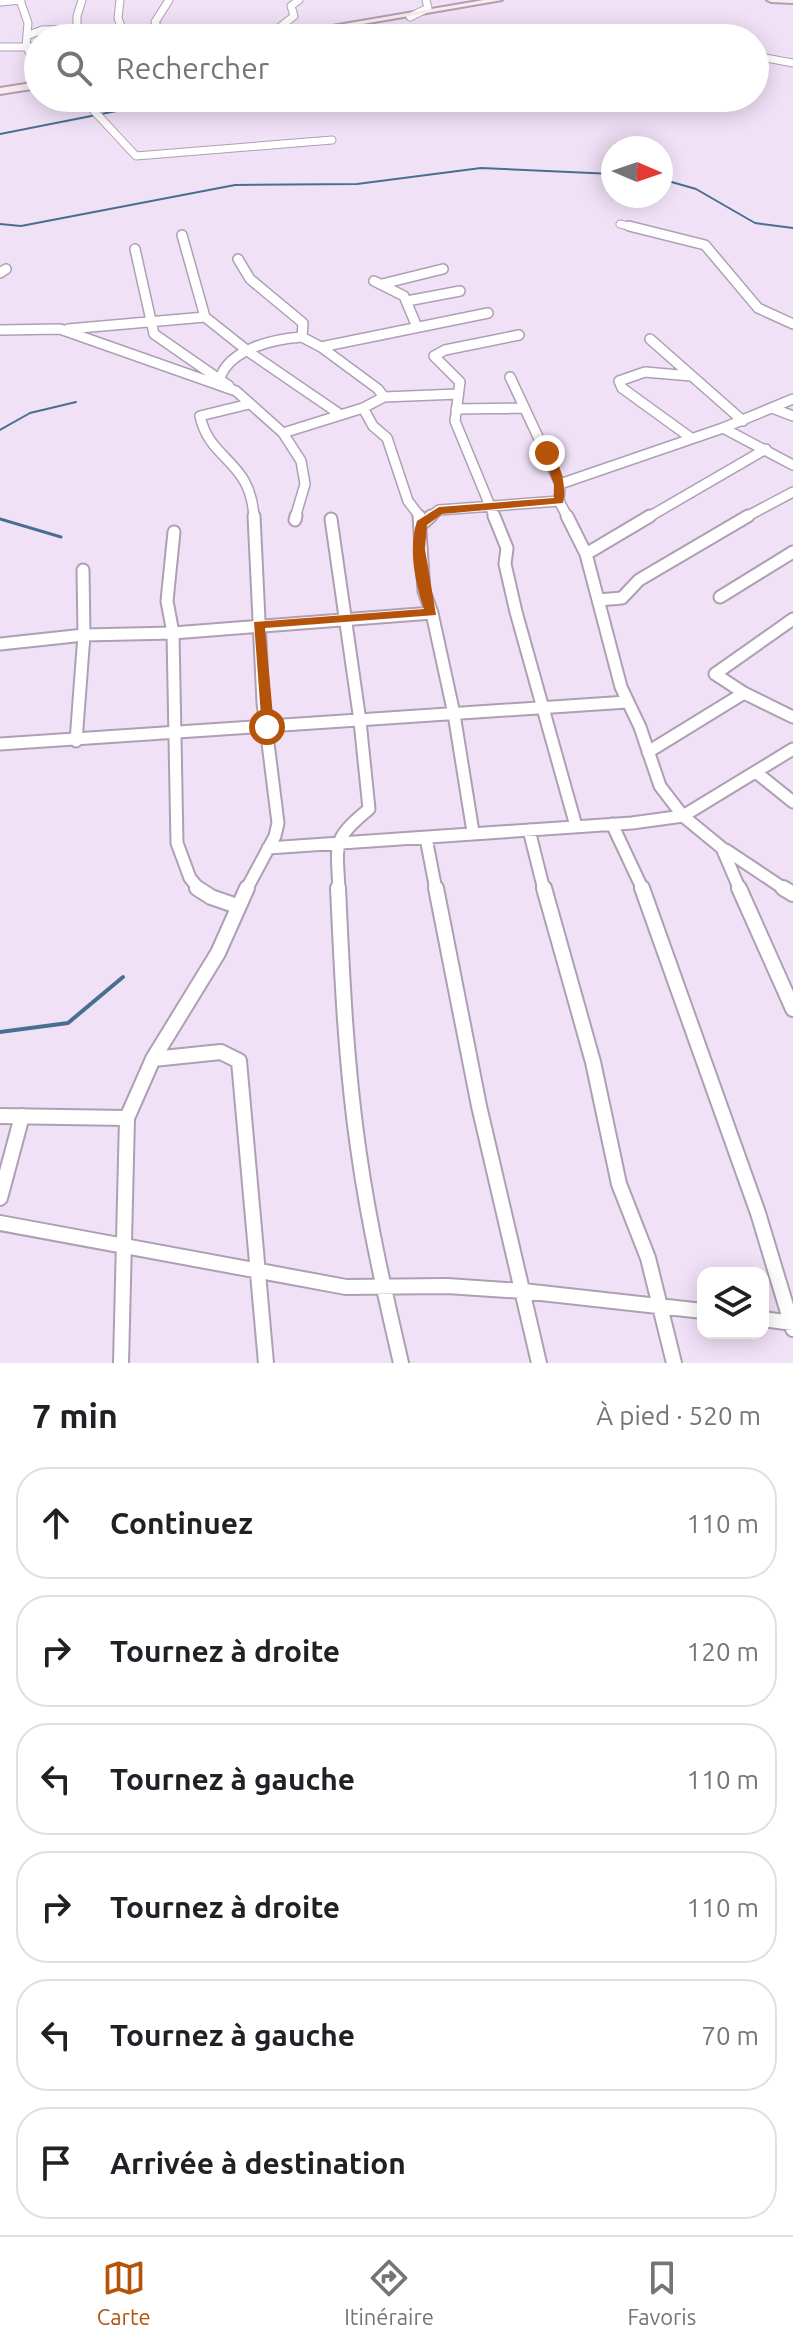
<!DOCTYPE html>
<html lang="fr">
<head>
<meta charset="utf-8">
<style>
	body { margin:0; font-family:Ubuntu,sans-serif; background:#f6f6f6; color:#202124 }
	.controls { position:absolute; right:24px; bottom:24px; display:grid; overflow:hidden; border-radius:16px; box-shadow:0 4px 20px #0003 }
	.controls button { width:72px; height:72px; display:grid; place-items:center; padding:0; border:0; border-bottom:2px solid #e0e0e0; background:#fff; color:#202124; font:40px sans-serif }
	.compass { position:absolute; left:601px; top:136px; width:72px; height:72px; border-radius:50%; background:#fff; box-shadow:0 4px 20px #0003; rotate:92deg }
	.stop { position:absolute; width:24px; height:24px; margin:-18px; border:6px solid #b45309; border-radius:50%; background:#fff }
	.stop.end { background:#b45309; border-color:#fff; box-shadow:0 2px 8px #0008 }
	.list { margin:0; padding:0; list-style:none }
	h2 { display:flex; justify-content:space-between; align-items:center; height:104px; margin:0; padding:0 32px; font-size:34px }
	h2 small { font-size:26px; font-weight:400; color:#757577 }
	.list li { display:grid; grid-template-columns:52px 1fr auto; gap:24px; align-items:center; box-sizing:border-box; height:112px; margin:0 16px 16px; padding:0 16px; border:2px solid #e0e0e0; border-radius:32px }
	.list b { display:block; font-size:30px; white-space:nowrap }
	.list em { font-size:26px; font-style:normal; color:#757577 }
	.icon { flex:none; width:44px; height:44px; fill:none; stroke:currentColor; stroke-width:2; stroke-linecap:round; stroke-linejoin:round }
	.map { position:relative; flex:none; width:793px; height:1363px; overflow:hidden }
	.search { position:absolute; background:#fff; box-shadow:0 4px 20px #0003; left:24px; right:24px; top:24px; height:88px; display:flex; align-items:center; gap:20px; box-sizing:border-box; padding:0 28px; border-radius:44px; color:#757577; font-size:30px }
	.sheet { height:872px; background:#fff }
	nav { display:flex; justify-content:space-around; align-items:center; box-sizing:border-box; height:112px; border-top:2px solid #e0e0e0; background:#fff; font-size:22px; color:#757577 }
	nav a { display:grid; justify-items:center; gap:4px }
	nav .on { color:#b45309 }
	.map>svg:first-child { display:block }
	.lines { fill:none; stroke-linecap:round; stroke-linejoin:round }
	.stream-far2 { stroke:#486f92; stroke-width:2 }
	.stream-far1 { stroke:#486f92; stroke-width:3 }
	.stream { stroke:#486f92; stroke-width:4 }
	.street-far3-casing { stroke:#ae9fb3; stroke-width:9 }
	.street-far2-casing { stroke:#ae9fb3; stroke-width:12 }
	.street-far1-casing { stroke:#ae9fb3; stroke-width:15 }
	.street-casing { stroke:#ae9fb3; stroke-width:18 }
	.secondary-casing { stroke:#ae9fb3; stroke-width:4 }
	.street-far3 { stroke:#fff; stroke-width:7 }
	.street-far2 { stroke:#fff; stroke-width:9 }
	.street-far1 { stroke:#fff; stroke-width:11 }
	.street { stroke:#fff; stroke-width:14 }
	.secondary { fill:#fee9ec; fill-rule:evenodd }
	.route { fill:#b45309 }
</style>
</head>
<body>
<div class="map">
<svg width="793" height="1363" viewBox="0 0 793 1363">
	<rect width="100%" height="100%" fill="#f1e1f7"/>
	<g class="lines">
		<path class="stream-far2" d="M0,134L147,105L230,98
			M661,179L696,189L755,223L793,228
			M0,224L21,226L235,185L357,184L481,168L613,174
			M0,430L30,413L76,402"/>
		<path class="stream-far1" d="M0,519L61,537"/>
		<path class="stream" d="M0,1032L68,1023L123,977"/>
		<defs>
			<path id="street-far3" d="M20,0L28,23L26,46L38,68
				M120,0L118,18L122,29
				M0,2L21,0
				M410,17L428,8L426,0
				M29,35L42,30L77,29
				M280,35L275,31L294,16L291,6L299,0
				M77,38V16L82,0
				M163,38L155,22L169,0
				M0,47H38
				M755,56L793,63
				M82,98L136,156L332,140
				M620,224L637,228"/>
			<path id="street-far2" d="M629,226L705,245L758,308L793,324
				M182,235L205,317L249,352L341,415
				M135,249L154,334L229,386
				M238,259L250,279L303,323L302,337L321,347L378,389L384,397L363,408
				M0,273L6,269
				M374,281L404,296L417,327
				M382,284L443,269
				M407,301L460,291
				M68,329L205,317
				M0,330L60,329L236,391L283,433L301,461L305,484L295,518
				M650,339L743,421
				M321,347L488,313
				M691,376L645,372L619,381L622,388L691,438
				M510,377L560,484L559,501L568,518
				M220,378C230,349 273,339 302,337
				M384,397L458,394
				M793,399L723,428L793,465
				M249,404L200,416C210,462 251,459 254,518
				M772,408L793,416
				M456,409L524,408
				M283,433L363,408L373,426L387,438L408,501L421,518
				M560,484L723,428
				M429,518L439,510L559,501
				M495,518L455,421L460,382L434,356L445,350L519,335
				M647,518L766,449
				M744,518L793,492"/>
			<path id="street-far1" d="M419,516L424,591L432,613L454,714L473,832
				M494,516L507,548L505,564L516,612L576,826
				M567,516L586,554L621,687L640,727L660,786L683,816L722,848L740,890
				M331,519L360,721L369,809C331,840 337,843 339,890
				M295,520L296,516
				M422,524L431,516
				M174,532L167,601L173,633L177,843L190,878L200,890
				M586,554L650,516
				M720,597L793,552
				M598,600L622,598L639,580L748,516
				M793,619L715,674L744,693L793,717
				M0,644L84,635L173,633L432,613
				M76,741L84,635L83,570
				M0,744L627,702
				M648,752L744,693
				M757,773L793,802
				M612,824L643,890
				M529,830L544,890
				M426,838L436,890
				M268,848L632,823L683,816L793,749
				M726,850L786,890
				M246,890L275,836L278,823L263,703L254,516"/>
			<path id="street" d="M197,888L211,897L237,906
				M338,888C342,977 346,1066 359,1154C369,1225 385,1294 401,1363
				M436,888L479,1106L539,1363
				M544,888L593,1062L619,1184L648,1258L674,1363
				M642,888L758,1213L793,1329
				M739,888L793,1009
				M783,888L793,894
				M153,1059L221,1052L239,1061L266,1363
				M0,1116L127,1118
				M0,1198L22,1116
				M0,1223L346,1287L447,1286L523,1291L703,1311
				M763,1319L793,1323
				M121,1363L127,1118L153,1059L218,953L247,888"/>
			<path id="secondary" d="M484,0H502L281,38H262Z
				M767,0H793V3L771,2Z
				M38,82V88L0,94V88Z"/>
		</defs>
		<use href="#street-far3" class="street-far3-casing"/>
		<use href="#street-far2" class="street-far2-casing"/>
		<use href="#street-far1" class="street-far1-casing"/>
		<use href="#street" class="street-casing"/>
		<use href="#secondary" class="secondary-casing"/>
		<use href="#street-far3" class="street-far3"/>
		<use href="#street-far2" class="street-far2"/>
		<use href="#street-far1" class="street-far1"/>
		<use href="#street" class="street"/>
		<use href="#secondary" class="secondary"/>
	</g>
	<path class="route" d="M547,450C561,460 567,487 563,503L442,514L427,525L425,549L436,615L265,628L274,727L272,730H262L254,622L424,609C415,583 408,548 417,521L439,507L554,498V484L542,453Z"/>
</svg>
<div class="controls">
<button><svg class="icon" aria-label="layers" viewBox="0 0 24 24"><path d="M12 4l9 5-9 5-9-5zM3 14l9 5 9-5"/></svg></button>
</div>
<svg class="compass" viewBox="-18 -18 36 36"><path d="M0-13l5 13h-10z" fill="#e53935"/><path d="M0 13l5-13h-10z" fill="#757577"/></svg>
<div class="stop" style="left:267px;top:727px"></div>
<div class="stop end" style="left:547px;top:453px"></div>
<div class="search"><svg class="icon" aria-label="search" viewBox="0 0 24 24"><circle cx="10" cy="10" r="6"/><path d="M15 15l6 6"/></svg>Rechercher</div>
</div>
<section class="sheet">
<h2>7 min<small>À pied · 520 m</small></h2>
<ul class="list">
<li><svg class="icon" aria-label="ahead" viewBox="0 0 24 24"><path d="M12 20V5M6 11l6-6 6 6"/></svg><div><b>Continuez</b></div><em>110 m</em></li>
<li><svg class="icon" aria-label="right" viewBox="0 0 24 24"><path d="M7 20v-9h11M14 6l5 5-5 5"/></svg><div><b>Tournez à droite</b></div><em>120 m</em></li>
<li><svg class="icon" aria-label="left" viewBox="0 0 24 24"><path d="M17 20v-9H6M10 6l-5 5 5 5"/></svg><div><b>Tournez à gauche</b></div><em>110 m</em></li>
<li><svg class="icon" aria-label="right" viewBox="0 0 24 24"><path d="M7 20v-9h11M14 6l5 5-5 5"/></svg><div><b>Tournez à droite</b></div><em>110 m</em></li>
<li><svg class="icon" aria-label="left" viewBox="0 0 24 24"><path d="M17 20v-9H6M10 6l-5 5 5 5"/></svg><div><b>Tournez à gauche</b></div><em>70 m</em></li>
<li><svg class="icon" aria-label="arrive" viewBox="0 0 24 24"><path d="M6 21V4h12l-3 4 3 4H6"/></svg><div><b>Arrivée à destination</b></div></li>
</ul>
</section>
<nav>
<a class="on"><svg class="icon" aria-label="map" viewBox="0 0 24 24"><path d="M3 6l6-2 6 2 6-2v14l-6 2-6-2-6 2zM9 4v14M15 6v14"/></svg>Carte</a>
<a><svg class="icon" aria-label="directions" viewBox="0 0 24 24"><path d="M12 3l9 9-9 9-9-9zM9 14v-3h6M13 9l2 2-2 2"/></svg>Itinéraire</a>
<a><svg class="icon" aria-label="saved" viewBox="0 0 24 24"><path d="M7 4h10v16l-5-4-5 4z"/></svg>Favoris</a>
</nav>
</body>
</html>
